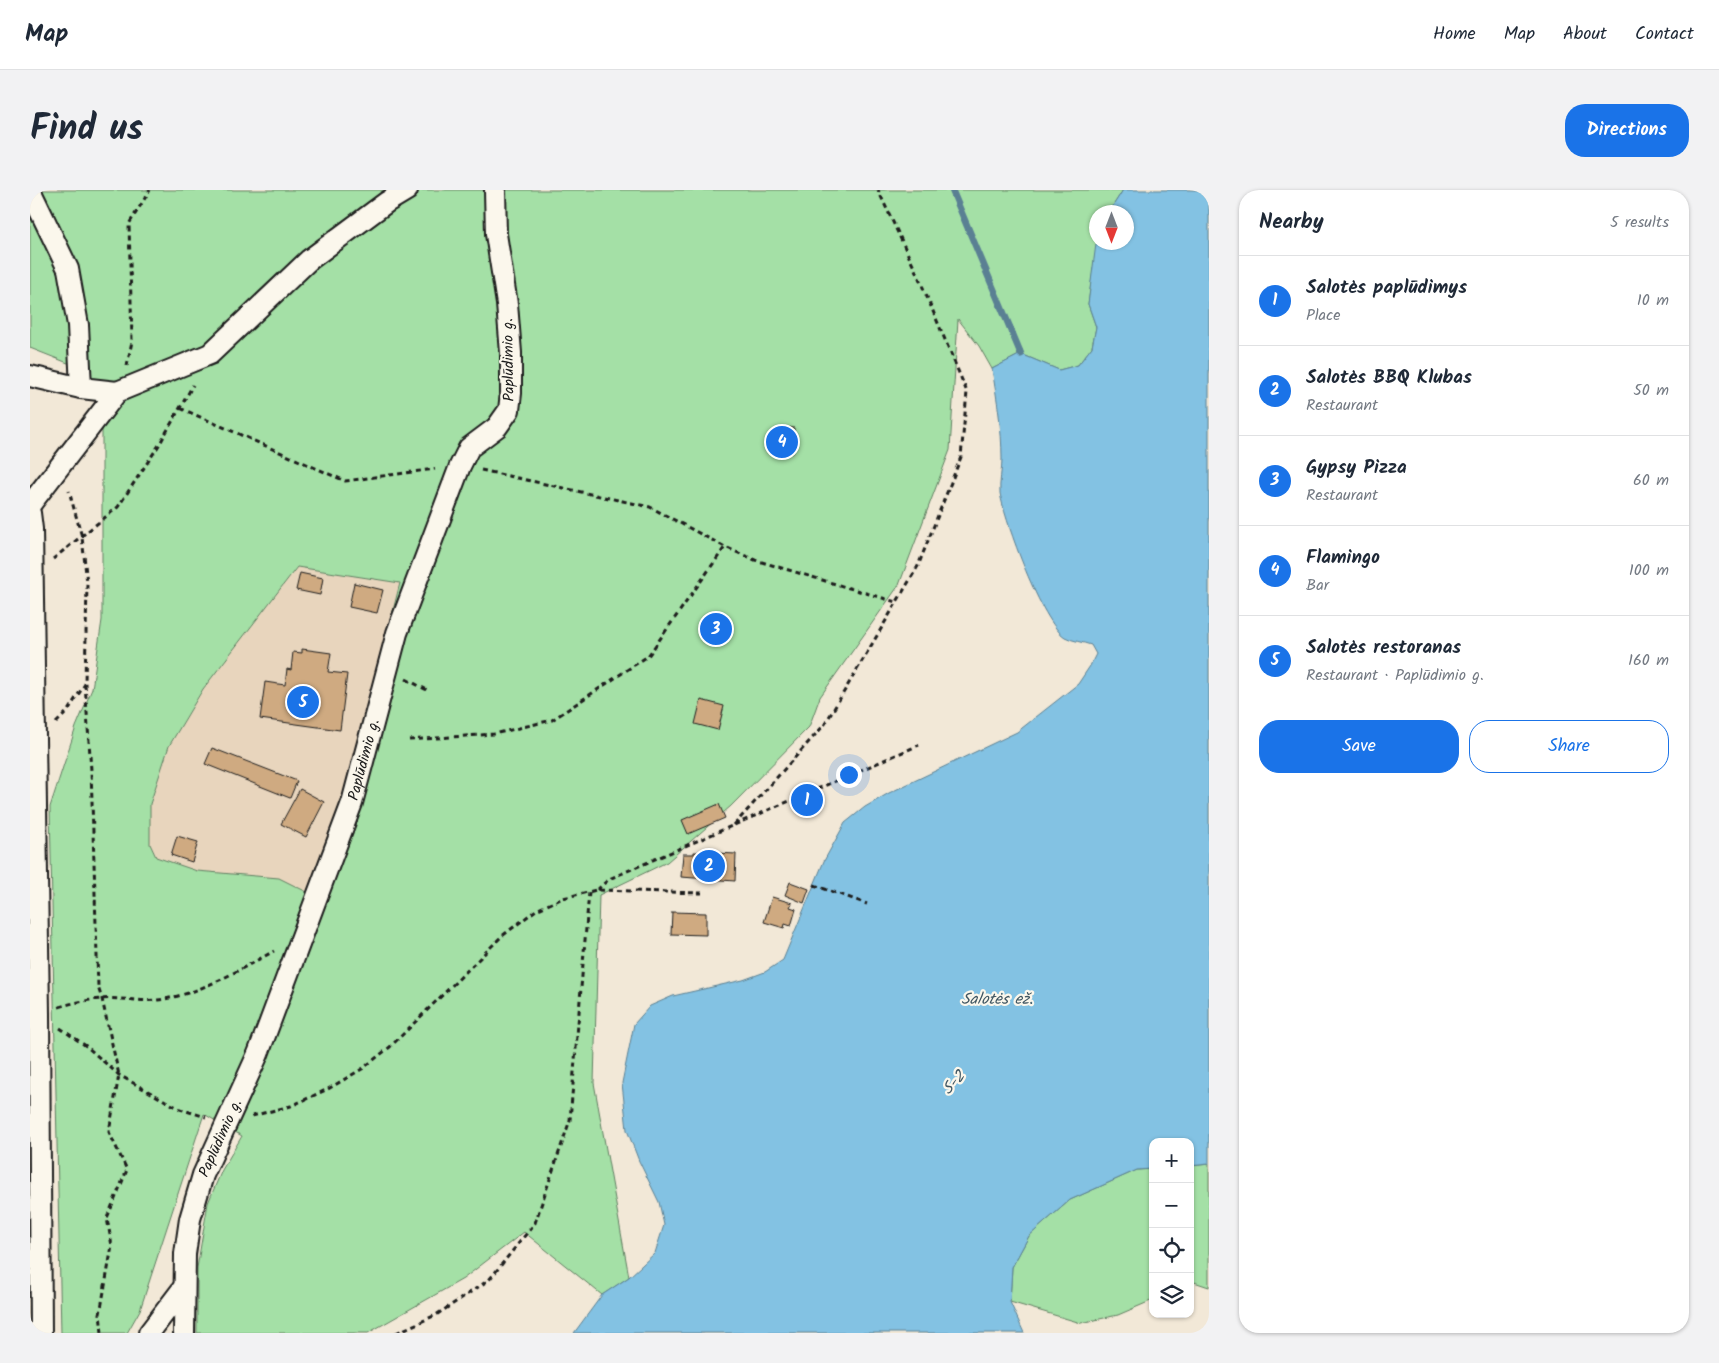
<!DOCTYPE html>
<html lang="en">
<head>
<meta charset="utf-8">
<style>
	body { margin:0; font-family:Kalam,sans-serif; background:#f2f2f3; color:#1f2937 }
	.controls { position:absolute; right:15px; bottom:15px; display:grid; overflow:hidden; border-radius:10px; box-shadow:0 1px 4px #0004 }
	.controls button { width:45px; height:45px; display:grid; place-items:center; padding:0; border:0; border-bottom:1px solid #e0e1e3; background:#fff; color:#1f2937; font:25px sans-serif }
	.compass { position:absolute; left:1059px; top:15px; width:45px; height:45px; border-radius:50%; background:#fff; box-shadow:0 1px 4px #0004; rotate:180deg }
	.you { position:absolute; left:818px; top:584px; width:18px; height:18px; margin:-12px; border:4px solid #fff; border-radius:50%; background:#1a73e8; box-shadow:0 0 0 8px #1a73e833 }
	.badge { display:grid; place-items:center; width:32px; height:32px; border-radius:50%; background:#1a73e8; color:#fff; font-size:16px; font-weight:700 }
	.pin { position:absolute; translate:-50% -50%; border:2px solid #fff; box-shadow:0 1px 5px #0006 }
	.list { margin:0; padding:0; list-style:none }
	h2 { display:flex; justify-content:space-between; align-items:center; height:65px; margin:0; padding:0 20px; font-size:21px }
	h2 small { font-size:16px; font-weight:400; color:#747a83 }
	.list li { display:grid; grid-template-columns:32px 1fr auto; gap:15px; align-items:center; box-sizing:border-box; height:90px; padding:0 20px; border-top:1px solid #e0e1e3 }
	.list b { display:block; font-size:19px; white-space:nowrap }
	.list p { margin:0; font-size:16px; white-space:nowrap; color:#747a83 }
	.list em { font-size:16px; font-style:normal; color:#747a83 }
	.actions { display:flex; gap:10px; padding:15px 20px }
	.actions a { flex:1; padding:11px 0; border:1px solid #1a73e8; border-radius:20px; text-align:center; font-size:18px; color:#1a73e8 }
	.actions .main { background:#1a73e8; color:#fff }
	.icon { flex:none; width:28px; height:28px; fill:none; stroke:currentColor; stroke-width:2; stroke-linecap:round; stroke-linejoin:round }
	.map { position:relative; flex:none; width:1179px; height:1143px; overflow:hidden; border-radius:20px }
	header { display:flex; align-items:center; gap:30px; box-sizing:border-box; height:70px; padding:0 25px; background:#fff; border-bottom:1px solid #e0e1e3 }
	header strong { font-size:24px }
	nav { display:flex; gap:28px; margin-inline-start:auto; font-size:18px }
	.intro { display:flex; align-items:center; justify-content:space-between; box-sizing:border-box; height:120px; padding:0 30px }
	h1 { margin:0; font-size:35px }
	.button { padding:12px 22px; border-radius:20px; background:#1a73e8; color:#fff; font-size:18px; font-weight:700 }
	main { display:flex; gap:30px; padding:0 30px }
	aside { flex:1; background:#fff; border-radius:20px; box-shadow:0 1px 4px #0004 }
	.map>svg:first-child { display:block }
	.built { fill:#e8d5bd }
	.green { fill:#a4e0a6; stroke:#607e61; fill-rule:evenodd }
	.water { fill:#83c2e3; stroke:#5a8093 }
	.lines { fill:none; stroke-linecap:round; stroke-linejoin:round }
	.stream { stroke:#5a8093; stroke-width:7 }
	.building { fill:#cfaa81; stroke:#1c1c1c }
	.minor-casing { stroke:#1c1c1c; stroke-width:24 }
	.path { stroke:#1c1c1c; stroke-width:3; stroke-dasharray:5 4; stroke-linecap:butt }
	.minor { stroke:#fbf7ec; stroke-width:20 }
	.labels { text-anchor:middle; stroke-width:4.5; stroke-linejoin:round; paint-order:stroke }
	.street-label { font-size:15px; fill:#1c1c1c; stroke:#fbf7ec }
	.water-label { font-size:16px; font-style:italic; fill:#405662; stroke:#fbf7ec }
</style>
</head>
<body>
<header>
<strong>Map</strong>
<nav><a>Home</a><a>Map</a><a>About</a><a>Contact</a></nav>
</header>
<div class="intro"><h1>Find us</h1><a class="button">Directions</a></div>
<main>
<div class="map">
<svg width="1179" height="1143" viewBox="0 0 1179 1143">
	<rect width="100%" height="100%" fill="#f2e8d7"/>
	<filter id="ink" filterUnits="userSpaceOnUse"><feTurbulence type="fractalNoise" baseFrequency=".02" numOctaves="2"/><feDisplacementMap in="SourceGraphic" scale="10" xChannelSelector="R" yChannelSelector="G"/><feConvolveMatrix kernelMatrix="1 2 1 2 8 2 1 2 1" color-interpolation-filters="sRGB"/></filter>
	<g filter="url(#ink)">
		<path class="built" d="M267,377L370,393L319,593L277,702L249,688L167,681L126,667L120,654V614L139,556L173,499Z"/>
		<path class="green" d="M0,0H1093L1079,22H1066L1067,53L1058,114L1066,137L1062,157L1048,175L1029,180L991,164L962,179L949,156L928,129L920,260L869,395L790,507L779,537L701,616L637,672L569,705L564,893L599,1087L572,1105L494,1042L433,1089L338,1143H167V1078L178,1013L192,980L212,946L174,924L110,1120L97,1143H31L20,617L46,537L62,499L72,430V204L48,177L0,158ZM267,377L370,393L319,593L277,702L249,688L167,681L126,667L120,654V614L139,556L173,499Z
			M1179,974V1097L1164,1092L1160,1093V976Z
			M1123,979V1110L1088,1125L1051,1133L980,1112L982,1077L999,1046L1040,1010L1107,980Z"/>
		<path class="water" d="M1093,0H1179V974L1160,976V952H1123V979L1107,980L1040,1010L999,1046L982,1077L980,1112L994,1143H544L572,1105L599,1087L625,1063L634,1035L629,1012L609,971L597,940L592,893L604,834L620,816L643,806L713,790L735,782L753,770L794,671L815,633L835,617L859,603L987,542L1048,494L1060,476L1066,464L1061,455C1053,452 1042,451 1035,447C1012,433 975,332 970,303C969,293 972,280 972,269C972,239 967,209 962,179L991,164L1029,180L1048,175L1062,157L1066,137L1058,114L1066,54L1067,53L1096,52V22H1079Z"/>
		<g class="lines">
			<path class="stream" d="M922,0L991,164"/>
		</g>
		<path class="building" d="M752,237L764,238L763,263L740,261L741,242L752,243Z
			M270,383L293,388L290,405L266,400Z
			M324,393L353,400L347,423L319,417Z
			M677,426L697,428L695,452L674,450Z
			M272,459L301,463L298,482L317,484L310,540L230,529L235,492L255,495L257,479L261,480L263,462L272,463Z
			M671,510L694,516L688,540L665,534Z
			M182,558L267,591L260,608L175,574Z
			M270,599L294,612L276,647L251,634Z
			M689,614L695,628L658,644L652,630Z
			M147,646L168,652L162,672L141,665Z
			M664,662L706,664L705,691L651,687L653,664H664Z
			M760,692L779,699L774,713L755,705Z
			M742,707L762,713L760,717L766,719L761,736L755,734L754,738L734,732Z
			M642,722L676,723V745L641,744Z"/>
		<g class="lines">
			<defs>
				<g id="minor">
					<path d="M0,0L38,79L48,135L51,198"/>
					<path d="M0,186L51,198L87,202"/>
					<path d="M0,315L87,202L180,164L279,70L357,12L377,0"/>
					<path d="M0,323L2,339L9,824L11,1143"/>
					<path d="M119,1143L154,1097"/>
					<path id="s1" d="M154,1143L155,1064L160,1029L173,985L228,864L322,613L367,443L430,276L439,258L467,237L479,220L481,203V163L477,114L466,44L465,0"/>
				</g>
			</defs>
			<use href="#minor" class="minor-casing"/>
			<path class="path" d="M97,176L102,151L99,34L120,0
				M150,218L315,291L405,279
				M451,280L620,317L695,357L725,370L866,412
				M23,369L88,317L129,255L163,195
				M376,489L397,500
				M55,494L61,580L68,797L72,809L89,885L79,942L97,980L77,1028L82,1056L70,1124L72,1143
				M26,533L37,522L55,494L57,393L52,347L39,301
				M379,550L464,544L522,530L618,466L695,357
				M704,635L795,534L888,376L931,267L937,202L889,88L848,0
				M784,695L837,714
				M567,700L579,689L889,555
				M29,817C42,813 57,810 71,809C90,807 109,812 128,810C168,805 209,780 244,761
				M30,838L56,856L89,885L150,919L176,927
				M222,926L261,916L298,899L332,879L360,857L472,746L506,720L533,708L566,700L672,703
				M366,1143L406,1125L459,1090L505,1033L540,930L559,702"/>
			<use href="#minor" class="minor"/>
		</g>
	</g>
	<g class="labels">
		<g class="street-label">
			<text transform="translate(478 170) rotate(-91)" y="5">Paplūdimio g.</text>
			<text dy="5" stroke="none"><textPath href="#s1" startOffset="606">Paplūdimio g.</textPath></text>
			<text dy="5" stroke="none"><textPath href="#s1" startOffset="201">Paplūdimio g.</textPath></text>
		</g>
		<g class="water-label">
			<text x="967" y="814">Salotės ež.</text>
			<text transform="translate(923 892) rotate(-47)" y="6">S-2</text>
		</g>
	</g>
</svg>
<div class="controls">
<button>+</button>
<button>−</button>
<button><svg class="icon" aria-label="locate" viewBox="0 0 24 24"><circle cx="12" cy="12" r="6"/><path d="M12 2v4M12 18v4M2 12h4M18 12h4"/></svg></button>
<button><svg class="icon" aria-label="layers" viewBox="0 0 24 24"><path d="M12 4l9 5-9 5-9-5zM3 14l9 5 9-5"/></svg></button>
</div>
<svg class="compass" viewBox="-18 -18 36 36"><path d="M0-13l5 13h-10z" fill="#e53935"/><path d="M0 13l5-13h-10z" fill="#747a83"/></svg>
<div class="you"></div>
<div class="pin badge" style="left:777px;top:610px">1</div>
<div class="pin badge" style="left:679px;top:676px">2</div>
<div class="pin badge" style="left:686px;top:439px">3</div>
<div class="pin badge" style="left:752px;top:252px">4</div>
<div class="pin badge" style="left:273px;top:512px">5</div>
</div>
<aside>
<h2>Nearby<small>5 results</small></h2>
<ul class="list">
<li><span class="badge">1</span><div><b>Salotės paplūdimys</b><p>Place</p></div><em>10 m</em></li>
<li><span class="badge">2</span><div><b>Salotės BBQ Klubas</b><p>Restaurant</p></div><em>50 m</em></li>
<li><span class="badge">3</span><div><b>Gypsy Pizza</b><p>Restaurant</p></div><em>60 m</em></li>
<li><span class="badge">4</span><div><b>Flamingo</b><p>Bar</p></div><em>100 m</em></li>
<li><span class="badge">5</span><div><b>Salotės restoranas</b><p>Restaurant · Paplūdimio g.</p></div><em>160 m</em></li>
</ul>
<div class="actions"><a class="main">Save</a><a>Share</a></div>
</aside>
</main>
</body>
</html>
